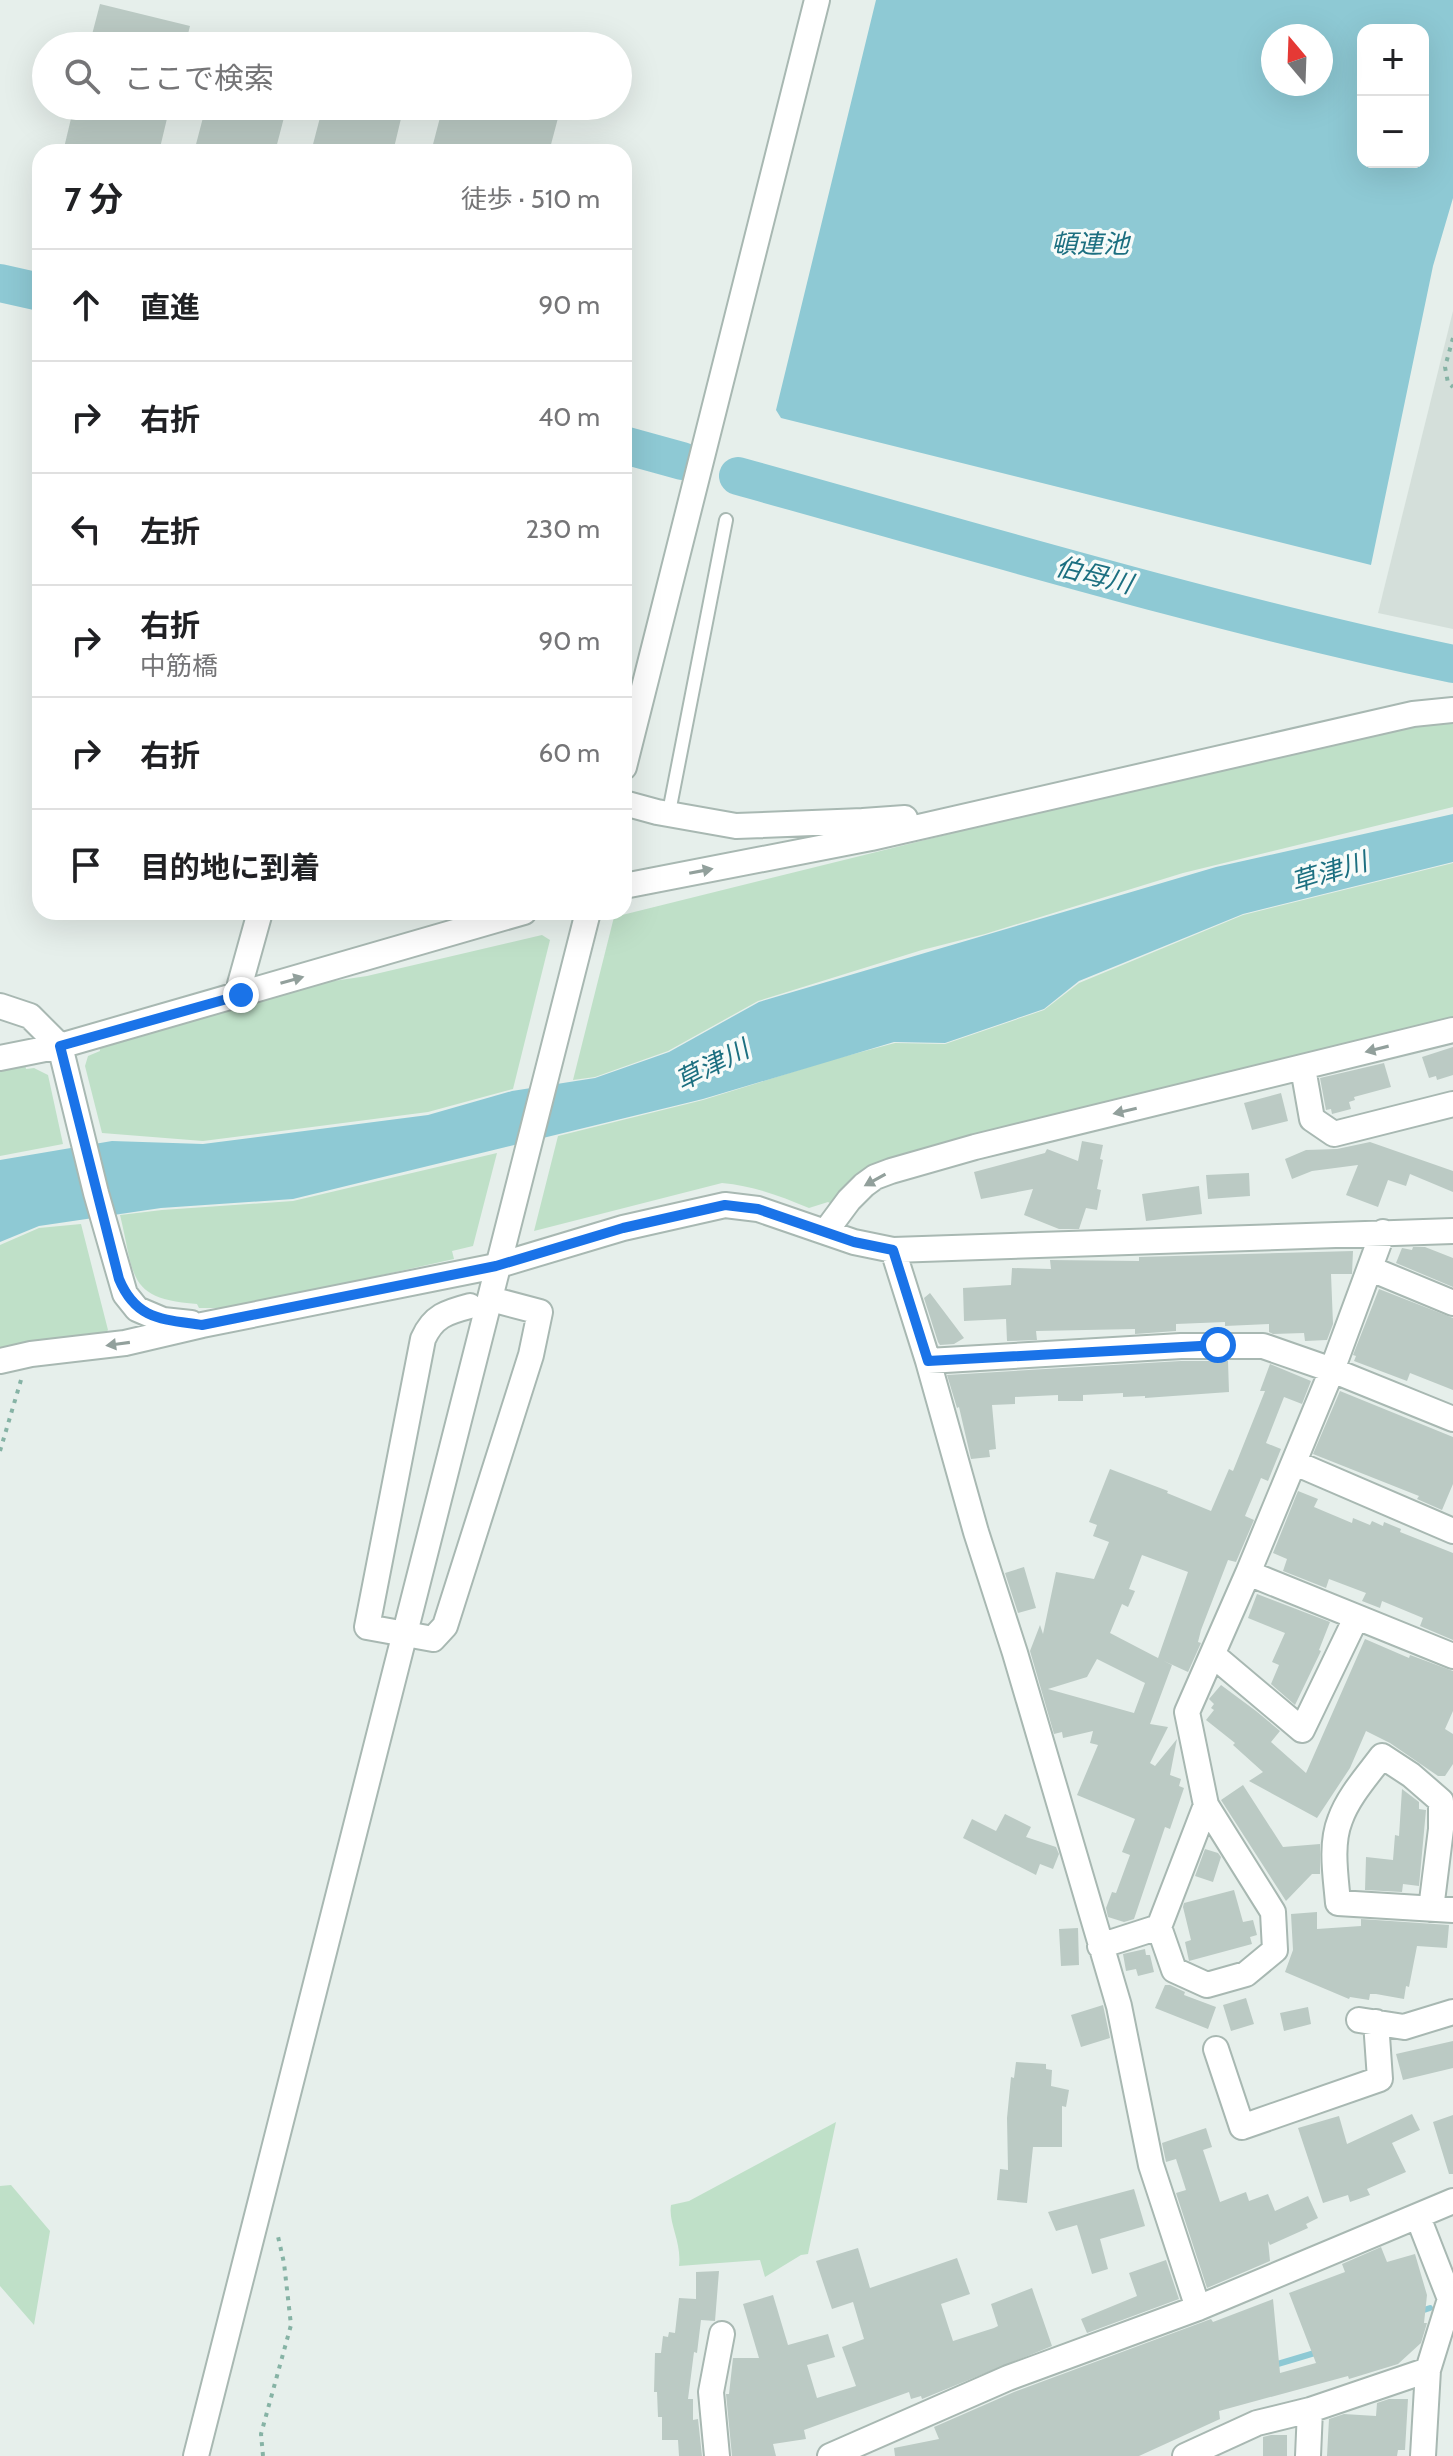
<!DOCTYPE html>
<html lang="ja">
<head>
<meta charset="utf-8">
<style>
	body { margin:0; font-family:Cabin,"Noto Sans JP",sans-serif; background:#f6f6f6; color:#202124 }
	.controls { position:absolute; right:24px; top:24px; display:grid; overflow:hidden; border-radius:16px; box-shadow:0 8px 32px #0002 }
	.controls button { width:72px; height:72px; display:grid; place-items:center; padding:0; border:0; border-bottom:2px solid #e0e0e0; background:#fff; color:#202124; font:40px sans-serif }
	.compass { position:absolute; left:1261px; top:24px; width:72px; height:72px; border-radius:50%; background:#fff; box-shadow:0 8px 32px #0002; rotate:341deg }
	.stop { position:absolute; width:24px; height:24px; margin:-18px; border:6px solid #1a73e8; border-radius:50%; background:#fff }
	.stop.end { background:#1a73e8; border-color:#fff; box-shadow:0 2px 8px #0008 }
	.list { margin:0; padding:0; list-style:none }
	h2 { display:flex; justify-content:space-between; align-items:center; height:104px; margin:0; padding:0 32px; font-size:34px }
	h2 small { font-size:26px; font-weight:400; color:#757577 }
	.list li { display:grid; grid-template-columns:52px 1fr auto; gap:24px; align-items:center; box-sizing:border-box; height:112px; padding:0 32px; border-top:2px solid #e0e0e0 }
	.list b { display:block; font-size:30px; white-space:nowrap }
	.list p { margin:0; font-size:26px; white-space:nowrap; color:#757577 }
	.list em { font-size:26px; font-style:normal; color:#757577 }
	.icon { flex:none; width:44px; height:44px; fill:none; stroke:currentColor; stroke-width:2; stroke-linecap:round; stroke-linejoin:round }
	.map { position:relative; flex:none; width:1453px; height:2456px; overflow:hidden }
	.search { position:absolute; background:#fff; box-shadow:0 8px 32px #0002; left:32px; top:32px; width:600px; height:88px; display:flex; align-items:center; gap:20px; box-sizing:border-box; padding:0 28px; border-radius:44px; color:#757577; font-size:30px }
	.panel { position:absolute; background:#fff; box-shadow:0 8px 32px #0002; left:32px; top:144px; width:600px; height:776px; border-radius:24px }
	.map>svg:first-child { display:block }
	.built { fill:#d4dfda }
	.green { fill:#bfe0c8 }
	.water { fill:#8ec9d4; fill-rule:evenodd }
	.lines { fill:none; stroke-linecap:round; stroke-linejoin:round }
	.stream { stroke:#8ec9d4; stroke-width:6 }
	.river { stroke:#8ec9d4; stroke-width:38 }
	.building { fill:#bbcac4; fill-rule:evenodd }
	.service-casing { stroke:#a8b8b2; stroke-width:16 }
	.minor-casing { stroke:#a8b8b2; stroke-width:28 }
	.tertiary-casing { stroke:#a8b8b2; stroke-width:28 }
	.path { stroke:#86b3a5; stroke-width:4; stroke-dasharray:4 6; stroke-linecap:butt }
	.service { stroke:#fff; stroke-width:12 }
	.minor { stroke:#fff; stroke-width:24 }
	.tertiary { stroke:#fff; stroke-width:24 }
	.oneway { fill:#92a09c }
	.route { stroke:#1a73e8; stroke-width:10 }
	.labels { text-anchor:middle; stroke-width:7; stroke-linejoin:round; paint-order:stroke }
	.water-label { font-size:26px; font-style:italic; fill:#1c6f80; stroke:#f7fbf9 }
</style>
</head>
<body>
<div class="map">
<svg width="1453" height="2456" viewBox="0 0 1453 2456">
	<rect width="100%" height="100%" fill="#e6efeb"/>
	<path class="built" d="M1453,311V629L1378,613Z"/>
	<path class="green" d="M1453,715V807L1183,873L985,934L922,950L758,1001L668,1051L595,1077L573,1080L614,917L1413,719Z
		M1453,863V1019L886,1160L833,1205L828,1202L809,1208C780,1196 754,1186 722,1183L534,1231L558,1136L703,1100L831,1060L895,1043L945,1044L1044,1010L1079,983L1243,915Z
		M542,935L550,940L513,1089L428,1112L203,1141L102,1133L85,1066L88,1056L100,1051L99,1045L327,982L367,976Z
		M25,1063L26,1069L34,1068L48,1075L63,1144L0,1156V1068Z
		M497,1153L473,1246L452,1251L454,1259L315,1290L225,1308H199L197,1304C126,1299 135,1275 120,1215L162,1210L293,1201Z
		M81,1224L108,1330L104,1335L0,1351V1245L39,1228Z
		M836,2122L808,2254L801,2255L765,2277L760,2260L679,2266C682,2242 668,2223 671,2205L689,2201Z
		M11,2185L50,2231L34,2325L0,2286V2186Z"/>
	<path class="water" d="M876,0H1453V198L1433,266L1371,565L781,418L776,410ZM1363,30H1423V162H1363ZM1273,36H1321V84H1273Z
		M1453,814V862L1243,914L1079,981L1044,1009L945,1043L894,1042L703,1099L293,1199L161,1208L39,1226L0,1242V1160L112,1141L203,1144L428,1115L512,1091L595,1078L669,1052L759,1002L1216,867Z"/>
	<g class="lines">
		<path class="stream" d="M1418,2312L1430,2308
			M1271,2366L1318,2352"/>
		<path class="river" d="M0,283L40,292
			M624,445L682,461
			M738,476C976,542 1212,613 1453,664"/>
	</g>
	<path class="building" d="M100,4L190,26L185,46H89Z
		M74,106H170L159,152H63Z
		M206,106H287L275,152H194Z
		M323,106H404L393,152H311Z
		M443,106H509L558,118L549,152H431Z
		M1453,1047V1075L1437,1080L1436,1076L1429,1078L1422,1057Z
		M1384,1063L1391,1087L1354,1097L1355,1100L1349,1102L1351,1109L1332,1114L1331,1109L1326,1110L1320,1078Z
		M1281,1093L1288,1121L1252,1130L1244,1103Z
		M1082,1141L1103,1145L1100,1159L1103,1160L1097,1189L1101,1190L1097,1210L1086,1208L1079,1229H1059L1024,1215L1033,1189L981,1199L974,1172L1045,1153L1047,1149L1078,1161Z
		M1370,1142L1453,1171V1192L1410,1174L1406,1186L1388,1180L1378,1207L1346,1195L1358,1165L1312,1171L1292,1179L1285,1159L1306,1150L1337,1149Z
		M1249,1173L1250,1196L1208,1199L1206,1175Z
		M1199,1186L1202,1214L1146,1221L1142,1194Z
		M1413,1247H1425L1453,1258V1287L1396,1263L1402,1248L1412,1250Z
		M1353,1251L1352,1274H1331L1333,1324L1327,1340L1305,1341L1304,1333L1273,1334L1269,1332V1324L1225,1326V1322L1176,1324V1331L1135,1334V1329L1036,1331L1037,1340L1007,1341L1006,1319L964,1321L963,1288L1011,1285L1012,1268L1051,1269L1050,1260L1139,1261V1257Z
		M1379,1289L1453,1318V1390L1410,1373L1407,1381L1354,1361L1356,1356L1353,1355Z
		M930,1293L964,1338L954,1344L940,1345L938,1342L924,1298Z
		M1181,1361H1228L1229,1392L1145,1398V1396L1123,1397V1393L1083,1395V1401H1058V1395L1015,1397V1404L992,1405L996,1449L989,1450L990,1457L971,1459L959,1407L957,1408L947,1375Z
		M1270,1364L1311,1381L1302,1404L1284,1397L1266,1443L1281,1449L1268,1481L1261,1478L1245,1516L1254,1520L1236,1562L1228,1560L1201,1630L1198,1642L1201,1643L1188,1672L1164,1661L1172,1665L1150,1724L1168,1727L1150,1763L1155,1766L1177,1739L1170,1775L1181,1779L1179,1786L1184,1788L1170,1829L1165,1827L1134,1919L1124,1922L1108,1917L1106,1908L1112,1892L1116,1893L1130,1855L1122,1852L1135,1819L1077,1795L1098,1745L1090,1743L1093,1731L1063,1738L1062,1732L1054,1734L1030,1651L1040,1625L1043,1634L1056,1572L1094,1579L1109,1542L1093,1536L1097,1525L1089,1522L1110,1469L1168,1491L1167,1493L1211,1511L1229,1469L1233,1471L1265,1391H1260ZM1142,1555L1188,1572L1158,1658L1110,1633L1122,1604L1128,1607L1135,1591L1129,1589ZM1097,1659L1145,1683L1134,1713L1048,1689L1087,1677Z
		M1340,1391L1453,1437V1484L1442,1510L1417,1499L1419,1496L1313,1454Z
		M1298,1491L1318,1499L1314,1507L1352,1523L1353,1518L1370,1525L1372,1521L1383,1526L1384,1522L1401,1529L1400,1532L1453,1553V1640L1420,1626L1423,1618L1382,1601L1380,1608L1362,1601L1366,1593L1329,1579L1326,1588L1283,1571L1287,1559L1273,1553Z
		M1024,1567L1036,1608L1018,1613L1005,1573Z
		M1257,1594L1330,1622L1319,1650L1321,1651L1295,1705L1271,1684L1279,1665L1272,1662L1285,1633L1248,1618Z
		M1365,1639L1409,1658L1410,1655L1453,1671V1711L1445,1729L1453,1734V1764L1445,1776H1438L1390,1743L1366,1731L1350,1768L1317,1818L1249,1781L1263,1772L1233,1745L1235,1743L1206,1720L1214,1710L1211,1708L1214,1704L1209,1699L1221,1685L1256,1711L1280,1731L1271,1742L1306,1773Z
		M1243,1785L1283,1847L1320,1844V1874H1312L1286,1901L1221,1800Z
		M1402,1789L1419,1802V1809L1426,1810L1419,1886L1403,1884L1402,1892L1365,1890L1366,1857L1393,1860L1395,1835L1399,1836Z
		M1005,1814L1031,1827L1026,1837L1056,1847L1059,1854L1053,1869L1040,1864L1036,1875L963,1838L972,1819L996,1831Z
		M1205,1849L1218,1853L1221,1857L1213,1882L1195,1876Z
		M1234,1890L1243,1922L1253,1920L1257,1935L1250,1937L1252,1944L1189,1961L1185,1942L1191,1940L1183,1907L1184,1903Z
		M1317,1912V1929L1361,1926V1919L1449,1925L1447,1948L1417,1946L1409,1987L1406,1986L1404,1999L1376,1994H1370L1369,2000L1350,1997L1349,1999L1285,1972L1293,1950L1291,1914Z
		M1078,1928L1079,1965L1061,1966L1059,1929Z
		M1145,1949L1146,1955H1150L1154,1972L1138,1976L1136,1969L1126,1971L1123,1954Z
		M1165,1985H1170L1185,1992L1184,1995L1216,2007L1208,2029L1155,2008Z
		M1246,1998L1254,2024L1231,2031L1223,2005Z
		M1103,2005L1110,2038L1081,2047L1071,2015Z
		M1308,2007L1311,2024L1284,2031L1280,2013Z
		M1453,2041V2068L1403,2080L1396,2054Z
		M1016,2062L1046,2064V2069L1052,2070L1051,2086L1069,2090L1066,2107L1062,2106V2147H1033L1027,2203L997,2200L1000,2169L1008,2170L1007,2118L1011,2077L1014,2078Z
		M1412,2114L1420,2130L1392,2143L1406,2172L1367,2189L1370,2195L1350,2202L1348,2195L1323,2203L1298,2128L1339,2116L1347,2144Z
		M1453,2115V2174H1449L1433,2122Z
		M1206,2128L1212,2147L1203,2150L1220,2202L1246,2192L1249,2201L1268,2194L1275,2211L1308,2196L1318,2218L1306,2224L1308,2228L1270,2245L1268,2241L1270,2261L1207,2288L1176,2193L1186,2190L1176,2159L1166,2162L1162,2143Z
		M1134,2189L1145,2226L1100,2239L1108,2269L1092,2274L1077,2225L1056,2231L1048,2212Z
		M1381,2247L1387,2262L1415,2254L1427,2295L1424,2323H1427L1421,2343L1398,2364L1349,2379L1348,2376L1219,2411L1220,2419L1139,2456H895L894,2448L939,2439L934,2427L1014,2392L1211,2319L1213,2322L1273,2299L1280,2373L1316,2363L1289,2293L1345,2272L1342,2264Z
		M858,2248L870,2288L957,2258L970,2294L941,2304L953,2341L994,2328L998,2326L991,2304L1032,2288L1052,2346L922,2399L921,2396L911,2399L909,2392L804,2430L806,2439L773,2444L776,2456H732L726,2394H729L733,2358H759L743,2304L773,2295L788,2345L828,2334L835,2357L807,2365L817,2398L856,2386L842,2347L864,2339L853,2302L832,2309L816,2261Z
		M1166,2260L1179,2299L1087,2333L1081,2319L1137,2296L1129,2273Z
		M719,2271L715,2321L701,2320L697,2353L694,2352L688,2399H693V2420L698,2419L702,2456H679L678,2440H662V2417H658L657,2392H654L655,2353H661L663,2336L668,2337L669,2332L675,2333L679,2298L696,2299V2272Z
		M1389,2399H1408L1405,2450H1398L1397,2456H1327L1329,2419L1344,2414L1376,2416L1377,2403Z
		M1271,2435H1287V2456H1263V2437Z"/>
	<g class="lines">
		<defs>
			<path id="service" d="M669,812L726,520"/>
			<path id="minor" d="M624,803L657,812L736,826L863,821L870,835
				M863,821L905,818
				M624,886L871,838L1413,714L1453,710
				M241,995L240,984L260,912
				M0,1006L30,1016L60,1046L96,1193L125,1294L137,1309L163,1320L191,1323
				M0,1058L60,1046L524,912
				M1303,1068L1312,1119L1334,1134L1453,1104
				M826,1231L849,1200L864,1185L875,1177L891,1171L975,1147L1453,1030
				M1383,1232L1332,1370L1248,1573L1453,1656
				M893,1250L928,1361L976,1532L1015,1653L1119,2006L1151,2165L1198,2308
				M1371,1269L1453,1303
				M470,1306C447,1312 433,1316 423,1339L367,1627L433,1639L445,1626L531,1355L540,1312L502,1302
				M0,1361L31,1354L125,1343L202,1325L496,1266L623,1228L725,1205L758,1209L854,1242L893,1250L1453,1231
				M928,1361L1181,1346H1263L1332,1370L1453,1419
				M1295,1463L1453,1531
				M1213,1655L1302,1730L1356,1618
				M1431,1909L1441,1829V1801L1411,1775L1382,1756C1367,1776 1348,1797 1340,1820C1330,1845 1336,1878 1338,1903L1453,1910
				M1159,1927L1174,1970L1207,1985L1246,1974L1275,1950L1273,1912L1206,1805
				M1100,1946L1159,1927L1206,1805L1187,1712L1248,1573
				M1359,2020L1404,2027L1453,2012
				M1216,2049L1242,2127L1380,2079L1376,2022
				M1418,2217L1450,2299L1428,2370L1423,2456
				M717,2456L711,2392L722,2334
				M830,2456L1008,2378L1198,2308L1453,2201
				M1185,2456L1257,2423L1310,2410L1428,2370
				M1308,2456L1310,2410"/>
			<path id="tertiary" d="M624,767L817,0
				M196,2456L588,912"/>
		</defs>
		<use href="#service" class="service-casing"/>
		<use href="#minor" class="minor-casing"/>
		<use href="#tertiary" class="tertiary-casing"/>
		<path class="path" d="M1453,338L1445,367L1448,383L1453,387
			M0,1451L21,1380
			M263,2456L261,2434L291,2325L284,2263L277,2232"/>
		<use href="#service" class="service"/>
		<use href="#minor" class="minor"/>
		<use href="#tertiary" class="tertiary"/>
	</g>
	<defs><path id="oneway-solid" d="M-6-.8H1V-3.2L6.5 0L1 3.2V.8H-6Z" transform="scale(2)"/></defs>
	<g class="oneway">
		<use href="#oneway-solid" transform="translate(701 871) rotate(-11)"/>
		<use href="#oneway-solid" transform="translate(292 980) rotate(-16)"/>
		<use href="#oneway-solid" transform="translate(1377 1049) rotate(166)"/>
		<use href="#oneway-solid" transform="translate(1125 1111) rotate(167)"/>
		<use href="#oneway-solid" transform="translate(875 1180) rotate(151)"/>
		<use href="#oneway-solid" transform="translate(118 1344) rotate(172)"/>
	</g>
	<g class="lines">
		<path class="route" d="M241,995L60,1046L119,1279C136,1320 162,1319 202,1325L496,1266L623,1228L725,1205L758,1209L854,1242L893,1250L928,1361L1218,1345"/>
	</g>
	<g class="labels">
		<g class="water-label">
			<text x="1090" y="253">頓連池</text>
			<text transform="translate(1094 575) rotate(14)" y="9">伯母川</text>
			<text transform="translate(1329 872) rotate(-17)" y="9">草津川</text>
			<text transform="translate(712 1065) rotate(-27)" y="9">草津川</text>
		</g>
	</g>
</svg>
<div class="controls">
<button>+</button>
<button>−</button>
</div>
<svg class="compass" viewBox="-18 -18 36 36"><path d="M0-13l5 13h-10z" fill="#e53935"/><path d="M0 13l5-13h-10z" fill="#757577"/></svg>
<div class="stop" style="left:1218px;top:1345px"></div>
<div class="stop end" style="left:241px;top:995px"></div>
<div class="search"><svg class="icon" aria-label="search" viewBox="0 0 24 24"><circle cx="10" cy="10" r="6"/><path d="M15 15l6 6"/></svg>ここで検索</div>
<section class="panel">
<h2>7 分<small>徒歩 · 510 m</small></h2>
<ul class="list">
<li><svg class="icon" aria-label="ahead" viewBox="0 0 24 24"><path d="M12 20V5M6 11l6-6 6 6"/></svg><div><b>直進</b></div><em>90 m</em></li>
<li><svg class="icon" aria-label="right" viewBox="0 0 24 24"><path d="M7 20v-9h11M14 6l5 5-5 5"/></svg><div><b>右折</b></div><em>40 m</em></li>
<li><svg class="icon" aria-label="left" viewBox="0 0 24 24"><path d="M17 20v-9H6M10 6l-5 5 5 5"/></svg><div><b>左折</b></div><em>230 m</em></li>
<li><svg class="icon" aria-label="right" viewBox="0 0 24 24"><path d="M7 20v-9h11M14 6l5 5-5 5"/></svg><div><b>右折</b><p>中筋橋</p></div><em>90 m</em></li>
<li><svg class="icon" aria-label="right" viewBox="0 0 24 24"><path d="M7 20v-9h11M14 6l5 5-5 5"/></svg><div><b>右折</b></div><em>60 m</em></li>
<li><svg class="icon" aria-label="arrive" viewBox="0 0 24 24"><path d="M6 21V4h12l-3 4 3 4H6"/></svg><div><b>目的地に到着</b></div></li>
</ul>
</section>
</div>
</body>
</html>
